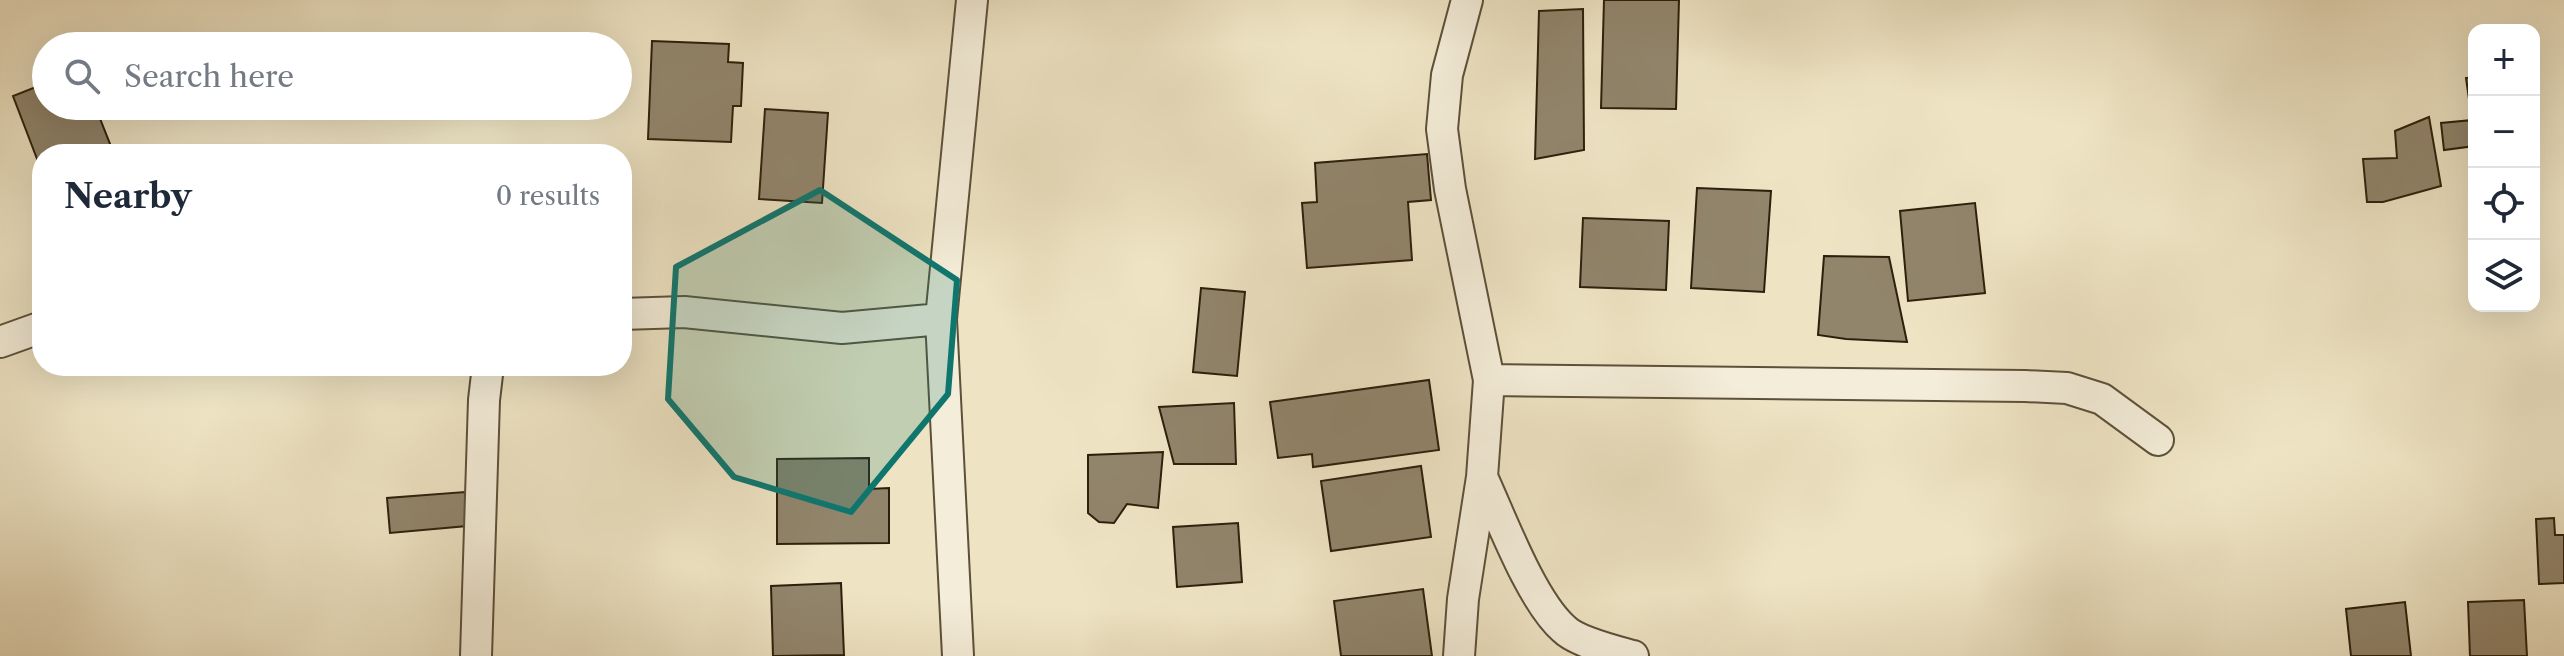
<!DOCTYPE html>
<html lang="en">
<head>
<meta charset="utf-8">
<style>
	body { margin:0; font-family:"Libre Caslon Text",serif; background:#f2f2f3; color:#1f2937 }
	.controls { position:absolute; right:24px; top:24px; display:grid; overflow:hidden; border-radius:16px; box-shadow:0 8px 32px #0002 }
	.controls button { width:72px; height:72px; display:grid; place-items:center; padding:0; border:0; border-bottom:2px solid #e0e1e3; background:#fff; color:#1f2937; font:40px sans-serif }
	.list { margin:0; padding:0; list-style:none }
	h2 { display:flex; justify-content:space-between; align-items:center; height:104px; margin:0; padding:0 32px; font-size:34px }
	h2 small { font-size:26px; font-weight:400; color:#747a83 }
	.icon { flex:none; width:44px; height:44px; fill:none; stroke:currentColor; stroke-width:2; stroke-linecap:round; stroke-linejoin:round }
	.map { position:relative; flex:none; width:2564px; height:656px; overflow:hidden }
	.search { position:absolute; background:#fff; box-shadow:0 8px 32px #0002; left:32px; top:32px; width:600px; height:88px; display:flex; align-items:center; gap:20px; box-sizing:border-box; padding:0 28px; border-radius:44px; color:#747a83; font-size:30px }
	.panel { position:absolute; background:#fff; box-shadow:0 8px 32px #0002; left:32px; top:144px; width:600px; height:232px; border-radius:32px }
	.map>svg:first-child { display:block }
	.building { fill:#91856c; stroke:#2d1f0c; stroke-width:2 }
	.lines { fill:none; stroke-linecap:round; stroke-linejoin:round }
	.street-casing { stroke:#5d503a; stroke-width:34 }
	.street { stroke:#f4edd9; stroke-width:30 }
	.marked { fill:#0f766e; fill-opacity:0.2; stroke:#0f766e; stroke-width:6; stroke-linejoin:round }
</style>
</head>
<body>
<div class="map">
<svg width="2564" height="656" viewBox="0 0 2564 656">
	<rect width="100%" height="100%" fill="#eee4c4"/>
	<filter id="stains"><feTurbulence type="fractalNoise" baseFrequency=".0025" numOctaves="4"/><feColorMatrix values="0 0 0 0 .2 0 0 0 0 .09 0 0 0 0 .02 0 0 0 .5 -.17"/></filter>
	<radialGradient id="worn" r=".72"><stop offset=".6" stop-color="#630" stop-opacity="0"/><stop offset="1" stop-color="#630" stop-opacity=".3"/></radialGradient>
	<path class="building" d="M1604,0H1679L1676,109L1601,108Z
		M1583,9L1584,150L1535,159L1539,11Z
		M652,41L729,44L728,62L743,63L741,106H733L731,142L648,139Z
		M2474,77V146L2444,150L2441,123L2472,120L2466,78Z
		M46,83V106H95L114,154H42V172L13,96Z
		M765,109L828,113L822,203L759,199Z
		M2429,117L2441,186L2383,202H2367L2363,159L2397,158L2395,131Z
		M1427,154L1431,200L1408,202L1412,260L1307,268L1302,203L1317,202L1315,163Z
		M1697,188L1771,191L1764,292L1691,288Z
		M1975,203L1985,293L1908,301L1900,211Z
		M1583,218L1669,221L1666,290L1580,287Z
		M1824,256L1889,257L1907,342L1846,339L1818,335Z
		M1201,288L1245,292L1237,376L1193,372Z
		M1429,380L1439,450L1313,467L1312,454L1278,458L1270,402Z
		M1234,403L1236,464H1174L1159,407Z
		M1163,452L1158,508L1127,504L1114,523L1099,522L1088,513V455Z
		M869,458V489L889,488V543L777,544V459Z
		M1421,466L1431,537L1331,551L1321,481Z
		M465,492L467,526L390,533L387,498Z
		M2554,518L2555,535H2564V583L2539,584L2536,519Z
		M1238,523L1242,582L1177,587L1173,527Z
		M841,583L844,655L773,656L771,586Z
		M1423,589L1432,656H1341L1334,601Z
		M2524,600L2527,656H2470L2468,602Z
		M2405,602L2411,656H2351L2346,609Z"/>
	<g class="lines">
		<defs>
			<path id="street" d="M622,314L684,312L842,328L941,319
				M0,342L42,327
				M1489,380L2025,386L2067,388L2102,399L2158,440
				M1482,477C1501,518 1531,600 1564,629C1577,642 1615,651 1633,656
				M476,656L484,400L488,366
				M958,656L941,319L972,0
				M1459,656L1463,599L1482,477L1489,380L1450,189L1442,129L1447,75L1467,0"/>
		</defs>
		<use href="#street" class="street-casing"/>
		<use href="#street" class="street"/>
	</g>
	<path class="marked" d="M820,190L957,280L948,394L851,512L734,477L668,399L676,267Z"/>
	<rect width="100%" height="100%" filter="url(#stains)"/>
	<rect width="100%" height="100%" fill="url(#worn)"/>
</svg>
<div class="controls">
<button>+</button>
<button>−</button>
<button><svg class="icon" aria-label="locate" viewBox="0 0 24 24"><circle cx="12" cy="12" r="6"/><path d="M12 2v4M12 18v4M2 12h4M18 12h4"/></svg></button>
<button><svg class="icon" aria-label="layers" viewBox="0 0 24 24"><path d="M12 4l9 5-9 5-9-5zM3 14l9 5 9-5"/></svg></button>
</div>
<div class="search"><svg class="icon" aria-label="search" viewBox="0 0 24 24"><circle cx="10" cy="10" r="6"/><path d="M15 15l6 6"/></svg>Search here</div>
<section class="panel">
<h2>Nearby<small>0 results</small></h2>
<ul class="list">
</ul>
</section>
</div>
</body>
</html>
